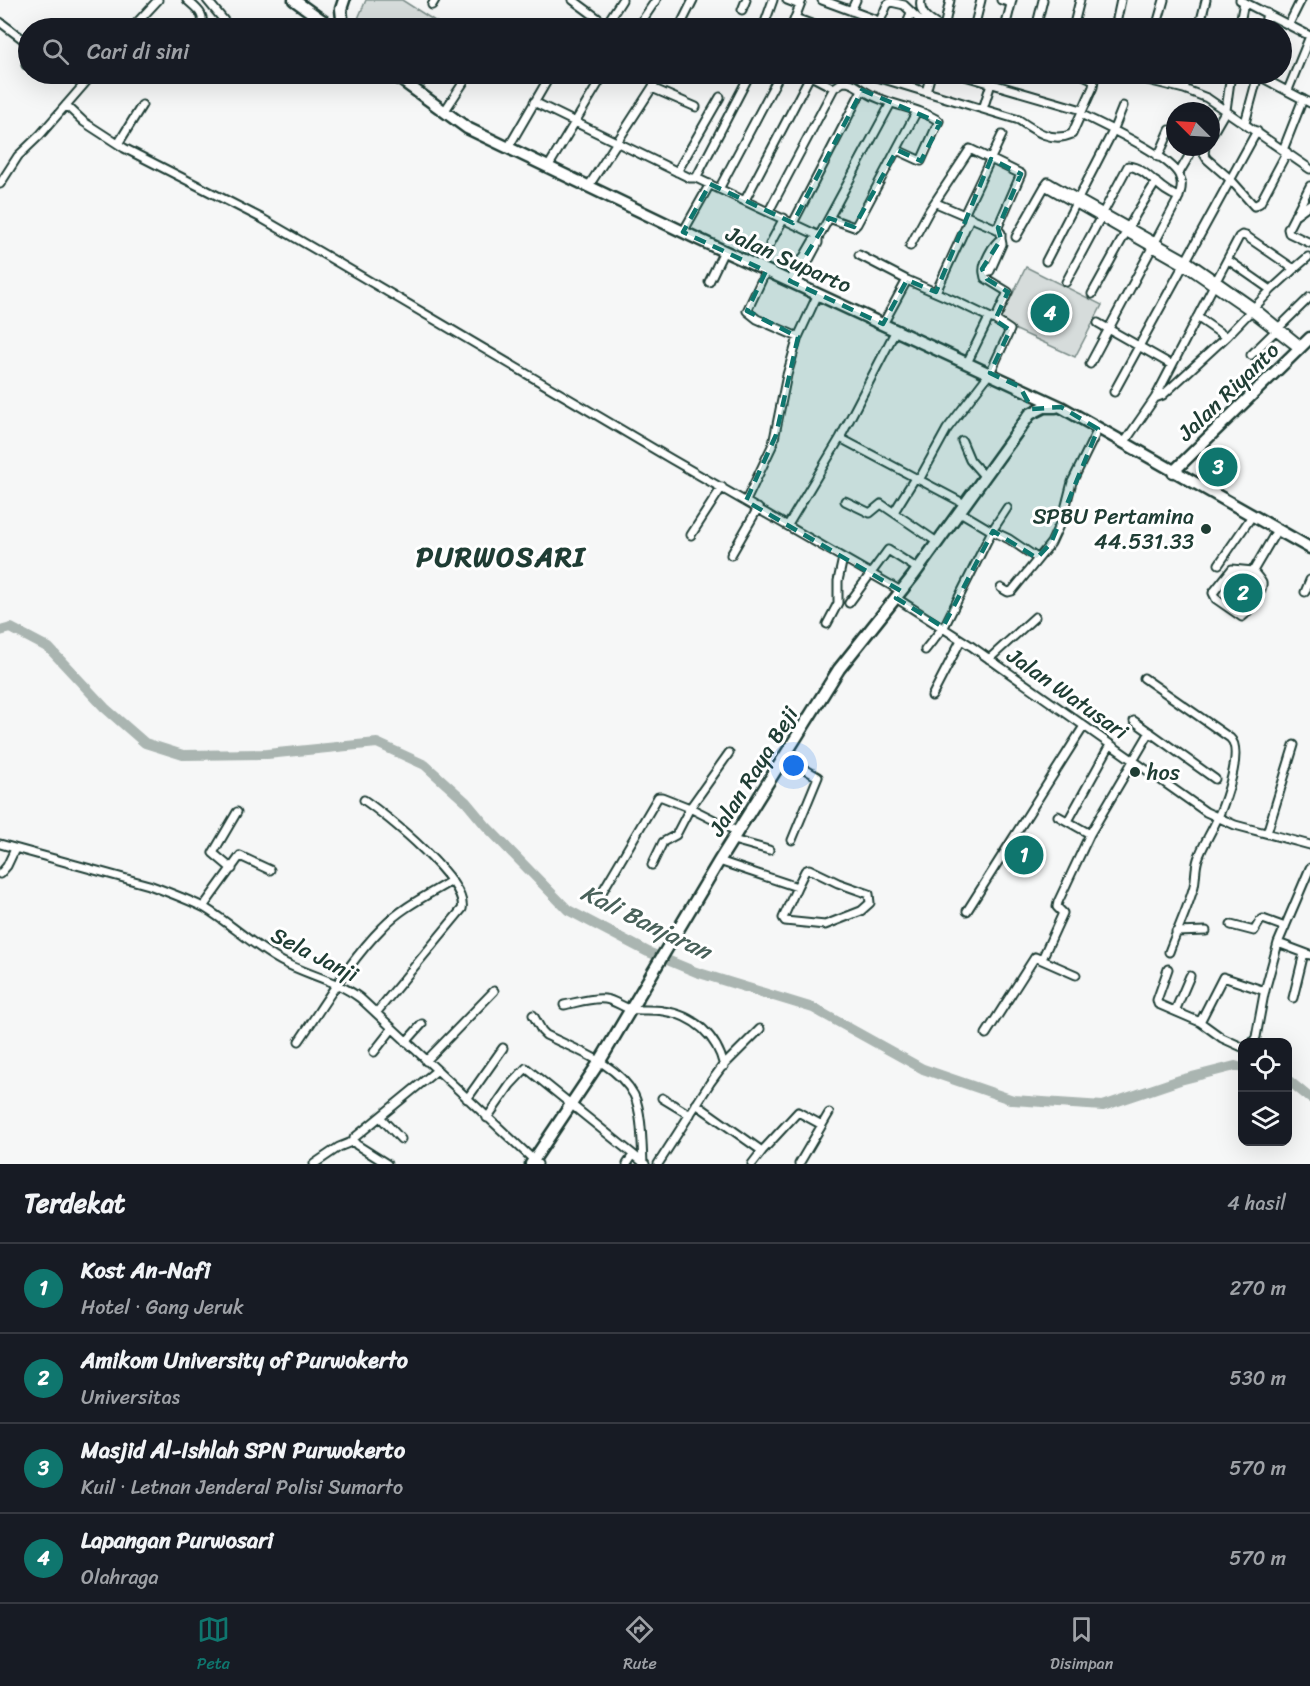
<!DOCTYPE html>
<html lang="id">
<head>
<meta charset="utf-8">
<style>
	body { margin:0; font-family:Sriracha,sans-serif; background:#242831; color:#f1f3f6 }
	.controls { position:absolute; right:18px; bottom:18px; display:grid; overflow:hidden; border-radius:12px; box-shadow:0 6px 24px #0002 }
	.controls button { width:54px; height:54px; display:grid; place-items:center; padding:0; border:0; border-bottom:2px solid #363941; background:#171b24; color:#f1f3f6; font:30px sans-serif }
	.compass { position:absolute; left:1166px; top:102px; width:54px; height:54px; border-radius:50%; background:#171b24; box-shadow:0 6px 24px #0002; rotate:294deg }
	.you { position:absolute; left:794px; top:766px; width:21px; height:21px; margin:-15px; border:4px solid #fff; border-radius:50%; background:#1a73e8; box-shadow:0 0 0 9px #1a73e833 }
	.badge { display:grid; place-items:center; width:39px; height:39px; border-radius:50%; background:#0f766e; color:#fff; font-size:20px; font-weight:700 }
	.pin { position:absolute; translate:-50% -50%; border:3px solid #fff; box-shadow:0 2px 6px #0006 }
	.list { margin:0; padding:0; list-style:none }
	h2 { display:flex; justify-content:space-between; align-items:center; height:78px; margin:0; padding:0 24px; font-size:26px }
	h2 small { font-size:20px; font-weight:400; color:#9ea1a6 }
	.list li { display:grid; grid-template-columns:39px 1fr auto; gap:18px; align-items:center; box-sizing:border-box; height:90px; padding:0 24px; border-top:2px solid #363941 }
	.list b { display:block; font-size:22px; white-space:nowrap }
	.list p { margin:0; font-size:20px; white-space:nowrap; color:#9ea1a6 }
	.list em { font-size:20px; font-style:normal; color:#9ea1a6 }
	.icon { flex:none; width:33px; height:33px; fill:none; stroke:currentColor; stroke-width:2; stroke-linecap:round; stroke-linejoin:round }
	.map { position:relative; flex:none; width:1310px; height:1164px; overflow:hidden }
	.search { position:absolute; background:#171b24; box-shadow:0 6px 24px #0002; left:18px; right:18px; top:18px; height:66px; display:flex; align-items:center; gap:15px; box-sizing:border-box; padding:0 21px; border-radius:33px; color:#9ea1a6; font-size:22px }
	.sheet { height:438px; background:#171b24 }
	nav { display:flex; justify-content:space-around; align-items:center; box-sizing:border-box; height:84px; border-top:2px solid #363941; background:#171b24; font-size:16px; color:#9ea1a6 }
	nav a { display:grid; justify-items:center; gap:3px }
	nav .on { color:#0f766e }
	.map>svg:first-child { display:block }
	.green { fill:#d6dcdb; stroke:#7a8c88; stroke-width:1.5 }
	.lines { fill:none; stroke-linecap:round; stroke-linejoin:round }
	.river { stroke:#aab5b1; stroke-width:10 }
	.street-tunnel { stroke:#cbd2d0; stroke-width:7; stroke-dasharray:7 3.5; stroke-linecap:butt }
	.street-casing { stroke:#1f3d34; stroke-width:11 }
	.secondary-casing { stroke:#1f3d34; stroke-width:15 }
	.street { stroke:#fff; stroke-width:7 }
	.secondary { stroke:#fff; stroke-width:10 }
	.marked { fill:#0f766e; fill-opacity:0.2; stroke:#0f766e; stroke-width:4.5; stroke-dasharray:12 8; stroke-linejoin:round }
	.poi-dot { fill:#1f3d34; stroke:#fff; stroke-width:2 }
	.labels { text-anchor:middle; stroke-width:6; stroke-linejoin:round; paint-order:stroke }
	.street-label { font-size:22px; fill:#1f3d34; stroke:#fff }
	.poi-label { font-size:22px; fill:#1f3d34; stroke:#fff; text-anchor:end }
	.water-label { font-size:24px; font-style:italic; fill:#49615a; stroke:#fff }
	.district-label { font-size:28px; font-weight:bold; letter-spacing:1.5px; fill:#1f3d34; stroke:#fff }
</style>
</head>
<body>
<div class="map">
<svg width="1310" height="1164" viewBox="0 0 1310 1164">
	<rect width="100%" height="100%" fill="#f6f7f7"/>
	<filter id="ink" filterUnits="userSpaceOnUse"><feTurbulence type="fractalNoise" baseFrequency=".0167" numOctaves="2"/><feDisplacementMap in="SourceGraphic" scale="12" xChannelSelector="R" yChannelSelector="G"/><feConvolveMatrix kernelMatrix="1 2 1 2 8 2 1 2 1" color-interpolation-filters="sRGB"/></filter>
	<g filter="url(#ink)">
		<path class="green" d="M366,0H402L446,28H354Z
			M400,74H432L422,90Z
			M1026,267L1102,305L1075,357L999,322Z"/>
		<g class="lines">
			<path class="river" d="M0,631L11,628L49,648L105,708L145,743L183,755L267,754L377,743L425,765L466,802L486,826L568,910L648,952L696,972L813,1008L923,1069L1013,1100L1103,1106L1180,1080L1235,1066L1242,1068
				M1288,1080L1310,1098"/>
			<path class="street-tunnel" d="M313,28L320,20"/>
			<defs>
				<path id="street" d="M187,0C197,9 206,14 201,28
					M207,0L226,23L222,28
					M573,0L611,28
					M787,0L800,5
					M822,0L879,21
					M921,0C918,15 932,22 942,28
					M1001,0L1011,3
					M1240,0L1310,36
					M432,5L435,0
					M742,10L746,0
					M851,11L856,0
					M795,18L822,28
					M0,22L28,43
					M1289,24L1301,0
					M606,25L622,0
					M132,28L158,0
					M637,28L656,0
					M679,28L693,0
					M763,28L773,0
					M791,28L802,0
					M877,28L887,5L891,2L904,5L928,28
					M906,28L911,12
					M944,28L950,0
					M974,28L981,0
					M1005,28L1012,0
					M1036,28L1043,0
					M1073,28L1080,0
					M1115,28L1121,0
					M1156,28L1164,0
					M1199,28L1206,0
					M1239,28L1244,2
					M1264,28L1267,13
					M26,65L28,60
					M580,74L598,84
					M750,74L696,178L819,236
					M807,74L834,88L843,82C853,82 856,86 864,91C887,106 917,106 939,121L921,161L897,150
					M867,74L1019,120C1035,131 1052,143 1072,134L1093,87L1094,80L1081,74
					M958,74L1082,110
					M1123,74L1184,89L1207,98L1310,169
					M1255,74L1310,103
					M832,78L833,74
					M652,88L696,107
					M1184,89L1188,74
					M1288,90L1310,36
					M926,92L931,74
					M534,102L690,178H696
					M66,105L84,122L124,148L261,218L325,255L671,459L901,591
					M983,109L994,74
					M444,112L469,74
					M1081,114C1102,125 1169,155 1179,175C1183,183 1181,193 1177,201L1090,364
					M1245,123L1258,75
					M1211,136L1226,110L1231,74
					M118,144L142,105
					M1205,147L1204,154L1207,159L1231,180L1254,206L1260,203L1287,152
					M508,148L551,74
					M1283,150L1303,99
					M1158,157L1170,130
					M548,167L604,74
					M677,172L720,97
					M1179,173L1189,156
					M0,184L18,156L40,135L93,74
					M1310,186L1288,229L1289,233L1310,243
					M588,187L652,88L659,74
					M719,189L780,74
					M745,200L810,76
					M936,203L997,229L1001,233V239
					M769,211L834,88
					M964,215L1002,135
					M1295,215L1310,204
					M829,218L854,227L857,224L917,111
					M793,223L862,90
					M683,232L710,184
					M1016,237L1045,186
					M1001,239L1002,244L990,271L984,273C982,264 993,244 1001,239Z
					M770,244L784,218
					M910,246L929,211L970,149L1021,174L997,229
					M859,255L907,280
					M1228,260L1271,290
					M1046,261L1113,131L1123,106
					M1294,269L1308,257
					M766,271L747,311L757,319L798,337
					M984,273L985,278L1008,292L995,320
					M790,281L813,241L818,238L829,218L891,103
					M709,282L724,251
					M1066,282L1128,166C1148,168 1158,191 1179,197
					M796,284L818,243V238
					M936,292L970,218
					M1092,294L1136,214L1156,182
					M1197,317L1226,337
					M1098,323L1172,365
					M883,324L907,280L951,299L995,320L1010,330L990,373L947,429L919,480
					M1299,349L1250,311L1183,265L1045,186L1048,182L1050,183L1187,260L1254,307L1302,346
					M1251,355L1310,297
					M967,363L989,318
					M1114,392L1257,131
					M840,438L965,504
					M962,441L970,460L985,477
					M1124,443L1155,398L1239,237L1242,235L1246,236L1294,269L1271,290L1226,337L1163,395L1155,398
					M746,501L773,444L787,375L798,337L818,294
					M845,501L870,513L881,504L937,542
					M1007,508L992,531L1009,539L1037,558
					M894,512L915,478
					M788,525L840,438L896,330
					M691,535L722,487
					M731,555L758,508
					M1219,564L1252,516
					M1253,571L1232,569L1213,593L1216,599L1242,617C1248,613 1264,590 1262,583C1260,579 1256,575 1253,571L1277,530
					M1001,588L1008,592L1012,591L1051,543L1063,517L1072,482L1098,429
					M1305,592L1310,580
					M896,598L971,646L1206,812L1235,825L1310,845
					M849,603L888,550L918,569
					M827,624L838,603V581L843,558
					M925,650L945,625L992,531L960,512
					M989,659L1035,617
					M1144,678L1230,738C1244,750 1225,802 1218,817C1212,832 1203,844 1198,859C1195,868 1196,877 1194,886C1188,908 1177,930 1169,952
					M932,696L961,640
					M1134,721L1215,779
					M784,757L818,777L792,840
					M364,800C386,815 469,882 462,909L376,1013
					M1058,816L1090,834
					M1068,821L1110,745
					M1267,833L1294,745
					M733,840L769,850
					M0,844L149,885C168,892 187,899 205,908C231,924 254,946 281,961C307,975 336,980 360,998L538,1164
					M719,861L797,887L783,918L785,921L825,925L861,911L870,903L869,894L838,883L809,869L805,871L797,887
					M652,865L663,842L676,835L690,808L729,753
					M232,869L213,853L237,812
					M0,874L7,866L15,849
					M598,899L658,797H662L690,808L738,832
					M203,907L240,856L270,870
					M967,911L1084,726
					M1231,925L1254,931L1260,921L1263,919L1285,927
					M1176,932L1206,931
					M1278,943L1310,955
					M1042,959L1063,913L1057,907L1058,902L1090,834L1150,732
					M1168,969L1157,1000L1158,1004L1200,1022L1222,1038L1242,1047
					M1293,998L1304,953
					M564,1005C576,1003 592,997 605,999C614,1000 622,1007 630,1009C641,1011 652,1009 663,1011C694,1015 717,1036 724,1066
					M1175,1011L1190,976
					M533,1015L542,1031L546,1035C576,1050 617,1063 634,1095C642,1111 642,1145 643,1164
					M1200,1022L1223,977L1265,991
					M986,1034L1035,957L1076,975
					M299,1041C325,1003 350,960 383,927C402,907 428,895 451,881
					M406,1042L422,1024
					M1253,1042L1256,1037L1264,994L1278,943L1310,868
					M374,1052L392,1029
					M426,1061L494,991
					M662,1098L690,1115
					M467,1099L503,1048
					M696,1104L762,1151L798,1112L822,1125
					M380,1117L401,1139
					M487,1118L510,1085L526,1068L645,1164
					M314,1164L339,1147L354,1141
					M387,1164L357,1145L354,1142V1138L436,1071
					M627,1164L633,1155
					M658,1164L710,1083L721,1068L760,1029
					M752,1164L762,1151
					M799,1164L829,1113"/>
				<path id="secondary" d="M294,0L333,28
					M343,28L341,9L344,0
					M393,74L467,128L698,239L1061,407L1310,548
					M1173,472L1310,338
					M531,1164L600,1061L719,861L839,669L913,576L1030,414L1044,407H1056"/>
			</defs>
			<use href="#street" class="street-casing"/>
			<use href="#secondary" class="secondary-casing"/>
			<use href="#street" class="street"/>
			<use href="#secondary" class="secondary"/>
		</g>
	</g>
	<path class="marked" d="M862,90L940,123L921,161L897,150L854,227L829,218L790,281L883,324L907,280L936,292L991,159L1021,174L998,228L1001,239L982,269L987,279L1008,292L995,320L1010,330L990,373L1020,387L1032,409L1061,407L1098,429L1051,543L1037,558L993,531L943,627L896,598L901,591L746,501L776,435L798,337L747,311L766,271L683,232L710,184L793,223Z"/>
	<g class="poi-dot">
		<circle cx="1206" cy="529" r="6"/>
		<circle cx="1135" cy="772" r="6"/>
	</g>
	<g class="labels">
		<g class="street-label">
			<text transform="translate(789 259) rotate(24)" y="8">Jalan Suparto</text>
			<text transform="translate(1228 391) rotate(-44)" y="8">Jalan Riyanto</text>
			<text transform="translate(1068 693) rotate(35)" y="8">Jalan Watusari</text>
			<text transform="translate(753 771) rotate(-58)" y="8">Jalan Raya Beji</text>
			<text transform="translate(315 954) rotate(27)" y="8">Sela Janji</text>
		</g>
		<g class="poi-label">
			<text x="1194" y="524">SPBU Pertamina<tspan x="1194" dy="25">44.531.33</tspan></text>
			<text x="1147" y="780" text-anchor="start">hos</text>
		</g>
		<g class="water-label">
			<text transform="translate(646 922) rotate(26)" y="8">Kali Banjaran</text>
		</g>
		<g class="district-label">
			<text x="501" y="566">PURWOSARI</text>
		</g>
	</g>
</svg>
<div class="controls">
<button><svg class="icon" aria-label="locate" viewBox="0 0 24 24"><circle cx="12" cy="12" r="6"/><path d="M12 2v4M12 18v4M2 12h4M18 12h4"/></svg></button>
<button><svg class="icon" aria-label="layers" viewBox="0 0 24 24"><path d="M12 4l9 5-9 5-9-5zM3 14l9 5 9-5"/></svg></button>
</div>
<svg class="compass" viewBox="-18 -18 36 36"><path d="M0-13l5 13h-10z" fill="#e53935"/><path d="M0 13l5-13h-10z" fill="#9ea1a6"/></svg>
<div class="you"></div>
<div class="pin badge" style="left:1024px;top:855px">1</div>
<div class="pin badge" style="left:1243px;top:593px">2</div>
<div class="pin badge" style="left:1218px;top:467px">3</div>
<div class="pin badge" style="left:1050px;top:313px">4</div>
<div class="search"><svg class="icon" aria-label="search" viewBox="0 0 24 24"><circle cx="10" cy="10" r="6"/><path d="M15 15l6 6"/></svg>Cari di sini</div>
</div>
<section class="sheet">
<h2>Terdekat<small>4 hasil</small></h2>
<ul class="list">
<li><span class="badge">1</span><div><b>Kost An-Nafi</b><p>Hotel · Gang Jeruk</p></div><em>270 m</em></li>
<li><span class="badge">2</span><div><b>Amikom University of Purwokerto</b><p>Universitas</p></div><em>530 m</em></li>
<li><span class="badge">3</span><div><b>Masjid Al-Ishlah SPN Purwokerto</b><p>Kuil · Letnan Jenderal Polisi Sumarto</p></div><em>570 m</em></li>
<li><span class="badge">4</span><div><b>Lapangan Purwosari</b><p>Olahraga</p></div><em>570 m</em></li>
</ul>
</section>
<nav>
<a class="on"><svg class="icon" aria-label="map" viewBox="0 0 24 24"><path d="M3 6l6-2 6 2 6-2v14l-6 2-6-2-6 2zM9 4v14M15 6v14"/></svg>Peta</a>
<a><svg class="icon" aria-label="directions" viewBox="0 0 24 24"><path d="M12 3l9 9-9 9-9-9zM9 14v-3h6M13 9l2 2-2 2"/></svg>Rute</a>
<a><svg class="icon" aria-label="saved" viewBox="0 0 24 24"><path d="M7 4h10v16l-5-4-5 4z"/></svg>Disimpan</a>
</nav>
</body>
</html>
